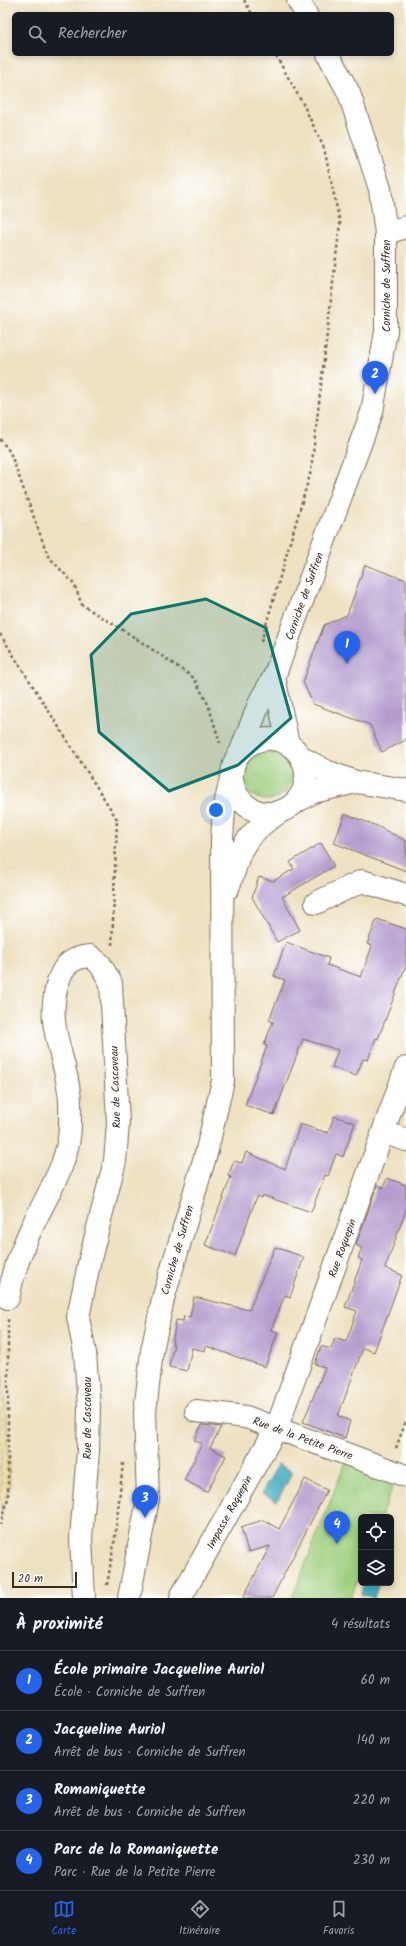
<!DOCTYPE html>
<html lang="fr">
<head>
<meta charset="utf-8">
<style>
	body { margin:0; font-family:Kalam,sans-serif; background:#20242c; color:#f1f3f6 }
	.controls { position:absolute; right:12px; bottom:12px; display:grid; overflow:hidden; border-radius:6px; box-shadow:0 2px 6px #0003 }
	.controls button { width:36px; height:36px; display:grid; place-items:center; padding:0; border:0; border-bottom:1px solid #363941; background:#171b24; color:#f1f3f6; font:20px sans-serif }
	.scale { position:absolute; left:12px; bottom:10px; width:65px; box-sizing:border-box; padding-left:4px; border:2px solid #3b2a1e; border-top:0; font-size:11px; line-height:14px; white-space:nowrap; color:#3b2a1e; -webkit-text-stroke:3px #fff; paint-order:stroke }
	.you { position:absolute; left:216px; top:810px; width:14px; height:14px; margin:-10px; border:3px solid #fff; border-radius:50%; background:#1a73e8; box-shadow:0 0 0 6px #1a73e833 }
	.badge { display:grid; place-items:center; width:26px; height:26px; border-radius:50%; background:#2563eb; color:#fff; font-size:13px; font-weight:700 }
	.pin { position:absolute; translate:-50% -33px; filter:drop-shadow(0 1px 2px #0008) }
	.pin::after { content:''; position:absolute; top:21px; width:14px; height:12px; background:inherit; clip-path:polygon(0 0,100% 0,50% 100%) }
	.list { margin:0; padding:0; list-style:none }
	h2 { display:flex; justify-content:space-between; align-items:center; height:52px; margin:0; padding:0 16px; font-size:17px }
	h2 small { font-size:13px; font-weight:400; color:#9ea1a6 }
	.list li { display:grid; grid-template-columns:26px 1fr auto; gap:12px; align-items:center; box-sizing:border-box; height:60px; padding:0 16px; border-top:1px solid #363941 }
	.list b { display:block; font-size:15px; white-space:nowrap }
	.list p { margin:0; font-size:13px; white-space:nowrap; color:#9ea1a6 }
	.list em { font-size:13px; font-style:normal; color:#9ea1a6 }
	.icon { flex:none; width:22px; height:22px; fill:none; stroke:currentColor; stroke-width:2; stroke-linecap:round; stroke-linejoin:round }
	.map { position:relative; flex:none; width:406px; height:1598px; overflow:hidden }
	.search { position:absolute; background:#171b24; box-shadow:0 2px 6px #0003; left:12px; right:12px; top:12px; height:44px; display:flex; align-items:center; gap:10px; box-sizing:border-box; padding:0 14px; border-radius:6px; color:#9ea1a6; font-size:15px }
	.sheet { height:292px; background:#171b24 }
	nav { display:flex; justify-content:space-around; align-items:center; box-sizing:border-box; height:56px; border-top:1px solid #363941; background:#171b24; font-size:11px; color:#9ea1a6 }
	nav a { display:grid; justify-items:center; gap:2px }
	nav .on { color:#2563eb }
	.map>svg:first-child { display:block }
	.grass { fill:url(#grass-tufts); stroke:#6c7c4e }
	.sand { fill:url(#sand-dots); stroke:#94825e }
	.park { fill:#9ecf7e; stroke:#6c7c4e }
	.water { fill:#41adbf; stroke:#3e6c6e }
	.building { fill:#b49dce }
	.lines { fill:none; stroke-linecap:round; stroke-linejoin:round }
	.minor-casing { stroke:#7a6a57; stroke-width:24 }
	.secondary-casing { stroke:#7a6a57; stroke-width:24 }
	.path { stroke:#7a6a57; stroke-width:2.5; stroke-dasharray:3 3; stroke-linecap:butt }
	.minor { stroke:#fff; stroke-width:22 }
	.secondary { stroke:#fff; stroke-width:22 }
	.marked { fill:#0f766e; fill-opacity:0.2; stroke:#0f766e; stroke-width:3; stroke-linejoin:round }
	.labels { text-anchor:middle; stroke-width:3; stroke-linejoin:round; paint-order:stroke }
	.street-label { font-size:11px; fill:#3b2a1e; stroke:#fff }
</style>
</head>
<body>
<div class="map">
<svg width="406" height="1598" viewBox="0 0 406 1598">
	<defs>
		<pattern id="grass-tufts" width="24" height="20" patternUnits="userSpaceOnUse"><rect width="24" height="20" fill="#9ecf7e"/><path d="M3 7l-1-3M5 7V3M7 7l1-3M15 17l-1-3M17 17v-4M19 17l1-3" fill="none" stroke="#89b26c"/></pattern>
		<pattern id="sand-dots" width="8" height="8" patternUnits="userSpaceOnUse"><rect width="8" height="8" fill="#eeda9e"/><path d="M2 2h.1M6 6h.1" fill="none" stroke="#cdbb88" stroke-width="1.8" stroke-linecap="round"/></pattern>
	</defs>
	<rect width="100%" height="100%" fill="#fff"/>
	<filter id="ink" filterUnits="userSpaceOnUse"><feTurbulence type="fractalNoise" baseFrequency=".025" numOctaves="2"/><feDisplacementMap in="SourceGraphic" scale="8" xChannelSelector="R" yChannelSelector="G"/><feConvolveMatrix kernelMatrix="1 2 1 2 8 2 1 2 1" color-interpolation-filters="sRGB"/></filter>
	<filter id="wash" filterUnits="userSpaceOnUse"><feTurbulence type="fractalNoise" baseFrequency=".012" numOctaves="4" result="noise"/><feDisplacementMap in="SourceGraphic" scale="16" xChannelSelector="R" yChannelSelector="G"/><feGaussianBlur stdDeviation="0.9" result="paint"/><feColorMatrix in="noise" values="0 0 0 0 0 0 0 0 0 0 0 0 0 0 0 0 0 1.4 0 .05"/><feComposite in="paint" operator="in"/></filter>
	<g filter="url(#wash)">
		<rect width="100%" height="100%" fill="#eee1c1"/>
		<path class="grass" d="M241 774a26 26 0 1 1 52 0a26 26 0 1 1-52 0Z"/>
		<path class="sand" d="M0,1330L10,1487L0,1517Z"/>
		<path class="park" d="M346,1461L395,1480L381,1517H361V1571L351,1598H292Z"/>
		<path class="water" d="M278,1464L293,1472L277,1501L262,1493Z
			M364,1583H379L374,1598L361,1594Z"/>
		<g id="blocks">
			<path class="building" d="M365,565L406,580V740L382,752L370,725L313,704L303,682L324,625L347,615Z
				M345,814L377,826L406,841V871L334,843Z
				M321,843L334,866L282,897L300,930L277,942L252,897L259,877L273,881L294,869L290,862Z
				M377,919L406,929V965L378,1039L376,1038L368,1060L363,1059L356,1076L332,1067L338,1050L303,1039L274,1115L245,1105L267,1046L264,1045L273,1022L269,1020L285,980L274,976L286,942L329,958L327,965L361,977L372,946L367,944Z
				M334,1116L355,1123L343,1157L336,1154L328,1176L325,1175L311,1212L262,1195L261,1198L257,1196L235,1256L205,1245L231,1177L228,1176L234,1161L242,1163L246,1152L285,1169L300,1124L328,1133Z
				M387,1178L406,1185V1210L385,1268L402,1275L374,1352L363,1348L338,1416L350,1421L345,1438L303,1422L325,1368L315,1364L321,1346L331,1349L335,1338L346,1342L357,1311L345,1307L362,1260L358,1258L362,1248L356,1245L377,1185L383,1188Z
				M275,1247L304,1257L290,1297L285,1295L271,1330L278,1332L265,1367L206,1346L205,1351L192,1348L187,1371L169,1367L174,1344H172L176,1320L183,1321L184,1316L190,1317L194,1297L249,1310Z
				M202,1425L221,1427L210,1448L226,1456L207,1492L184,1480L202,1444L194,1440Z
				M305,1479L327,1490L272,1598H243L270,1546L248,1552L241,1527L263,1520L279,1529Z"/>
		</g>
	</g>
	<g filter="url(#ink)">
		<use href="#blocks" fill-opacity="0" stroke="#7a6a57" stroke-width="1"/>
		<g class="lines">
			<defs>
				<path id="minor" d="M386,233L406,227
					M302,758L326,771L356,782L406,790
					M296,802L313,792L356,782
					M316,903L362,881L406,895
					M383,1132L406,1140
					M8,1298C13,1273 21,1250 32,1227C47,1194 71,1160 70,1122C70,1112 71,1102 69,1092C64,1051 44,1023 59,979C64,964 74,957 90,956L100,964L111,983L118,1123L115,1161L90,1259L78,1317L85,1353L89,1407L88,1451L81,1538L84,1598
					M196,1411L246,1417L406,1476
					M181,1597L277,1427L406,1068"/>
				<path id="secondary" d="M298,0L306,14
					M274,677L288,744
					M232 776a37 37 0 1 1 74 0a37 37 0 1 1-74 0Z
					M240,753L261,699L274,677L372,412L386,331V233L380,189L349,93L328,54
					M228,888C232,878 235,868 238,858C245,837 262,823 280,812
					M129,1598L148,1499L145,1412L152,1351L163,1299L207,1150L223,1081L222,838L224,810L232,774"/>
			</defs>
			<use href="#minor" class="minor-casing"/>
			<use href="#secondary" class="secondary-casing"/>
			<path class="path" d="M244,0L252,14
				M0,439L10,452L48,556L74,584L82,605L131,635L194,678L208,704L220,743
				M0,634L117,819L112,946
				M261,642L311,471L340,223L324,148L303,104L275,54
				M396,1448L406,1421
				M0,1525L8,1499V1319
				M107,1585L115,1538L123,1463"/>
			<use href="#minor" class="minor"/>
			<use href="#secondary" class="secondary"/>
		</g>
	</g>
	<path class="marked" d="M206,599L266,628L291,718L238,765L169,791L99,732L91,655L131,614Z"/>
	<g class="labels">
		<g class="street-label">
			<text transform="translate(386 286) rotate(-90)" y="4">Corniche de Suffren</text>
			<text transform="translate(304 596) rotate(-70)" y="4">Corniche de Suffren</text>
			<text transform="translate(115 1087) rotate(-92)" y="4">Rue de Cascaveau</text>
			<text transform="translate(342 1248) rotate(-70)" y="4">Rue Roquepin</text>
			<text transform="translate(177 1250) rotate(-74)" y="4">Corniche de Suffren</text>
			<text transform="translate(87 1418) rotate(-90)" y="4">Rue de Cascaveau</text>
			<text transform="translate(303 1438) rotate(20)" y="4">Rue de la Petite Pierre</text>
			<text transform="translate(229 1512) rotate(-61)" y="4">Impasse Roquepin</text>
		</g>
	</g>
</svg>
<div class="controls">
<button><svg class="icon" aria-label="locate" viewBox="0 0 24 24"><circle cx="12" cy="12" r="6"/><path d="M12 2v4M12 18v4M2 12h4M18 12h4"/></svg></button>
<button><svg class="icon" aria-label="layers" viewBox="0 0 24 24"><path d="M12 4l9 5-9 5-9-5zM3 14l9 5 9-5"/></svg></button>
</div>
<div class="scale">20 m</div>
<div class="you"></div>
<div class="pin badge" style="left:347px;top:664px">1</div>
<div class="pin badge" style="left:375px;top:394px">2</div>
<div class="pin badge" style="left:145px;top:1518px">3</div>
<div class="pin badge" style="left:337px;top:1544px">4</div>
<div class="search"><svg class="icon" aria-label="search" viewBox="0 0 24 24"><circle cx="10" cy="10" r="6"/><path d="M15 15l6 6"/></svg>Rechercher</div>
</div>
<section class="sheet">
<h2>À proximité<small>4 résultats</small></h2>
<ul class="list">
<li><span class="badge">1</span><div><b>École primaire Jacqueline Auriol</b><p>École · Corniche de Suffren</p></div><em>60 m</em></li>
<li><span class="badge">2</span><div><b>Jacqueline Auriol</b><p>Arrêt de bus · Corniche de Suffren</p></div><em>140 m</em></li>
<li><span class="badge">3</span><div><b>Romaniquette</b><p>Arrêt de bus · Corniche de Suffren</p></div><em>220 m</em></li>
<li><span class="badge">4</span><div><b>Parc de la Romaniquette</b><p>Parc · Rue de la Petite Pierre</p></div><em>230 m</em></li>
</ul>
</section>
<nav>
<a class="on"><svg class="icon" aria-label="map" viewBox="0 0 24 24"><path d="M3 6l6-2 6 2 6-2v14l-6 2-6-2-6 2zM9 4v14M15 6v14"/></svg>Carte</a>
<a><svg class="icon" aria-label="directions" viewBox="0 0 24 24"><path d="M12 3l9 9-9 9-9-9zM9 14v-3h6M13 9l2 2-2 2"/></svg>Itinéraire</a>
<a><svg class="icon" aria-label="saved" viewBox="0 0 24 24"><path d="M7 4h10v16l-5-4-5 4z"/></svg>Favoris</a>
</nav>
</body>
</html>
